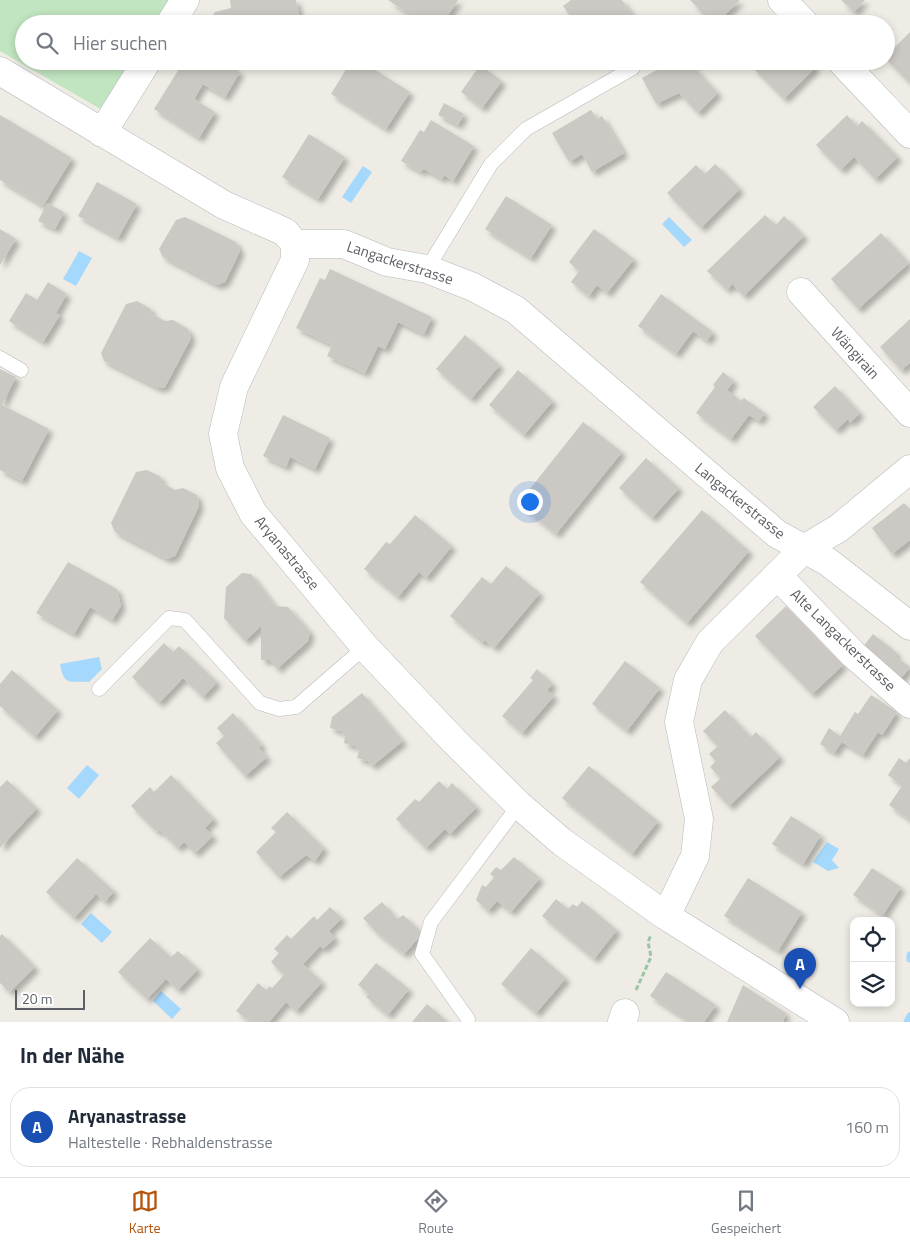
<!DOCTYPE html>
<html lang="de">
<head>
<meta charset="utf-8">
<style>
	body { margin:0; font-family:"Titillium Web",sans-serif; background:#f2f2f3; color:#1f2937 }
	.controls { position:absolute; right:15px; bottom:15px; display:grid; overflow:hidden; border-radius:10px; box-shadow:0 2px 8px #0003 }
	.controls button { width:45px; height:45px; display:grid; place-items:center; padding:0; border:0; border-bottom:1px solid #e0e1e3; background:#fff; color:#1f2937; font:25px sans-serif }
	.scale { position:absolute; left:15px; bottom:12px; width:70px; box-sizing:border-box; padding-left:5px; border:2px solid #5c5f64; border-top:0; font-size:14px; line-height:18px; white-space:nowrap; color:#5c5f64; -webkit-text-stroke:4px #fff; paint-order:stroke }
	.you { position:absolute; left:529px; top:501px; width:18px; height:18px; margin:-12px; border:4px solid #fff; border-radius:50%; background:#1a73e8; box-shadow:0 0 0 8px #1a73e833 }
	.badge { display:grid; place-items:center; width:32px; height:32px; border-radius:50%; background:#b45309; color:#fff; font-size:16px; font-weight:700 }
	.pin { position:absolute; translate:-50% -41px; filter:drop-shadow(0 1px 2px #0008) }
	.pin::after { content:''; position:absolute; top:26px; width:18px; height:15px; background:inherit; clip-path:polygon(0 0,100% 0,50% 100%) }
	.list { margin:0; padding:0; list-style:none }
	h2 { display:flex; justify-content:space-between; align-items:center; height:65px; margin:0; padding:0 20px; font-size:21px }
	h2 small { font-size:16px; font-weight:400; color:#747a83 }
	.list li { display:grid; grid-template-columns:32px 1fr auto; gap:15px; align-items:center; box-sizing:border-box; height:80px; margin:0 10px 10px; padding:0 10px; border:1px solid #e0e1e3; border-radius:20px }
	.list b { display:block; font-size:19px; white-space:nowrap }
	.list p { margin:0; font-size:16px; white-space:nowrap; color:#747a83 }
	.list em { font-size:16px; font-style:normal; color:#747a83 }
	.icon { flex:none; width:28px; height:28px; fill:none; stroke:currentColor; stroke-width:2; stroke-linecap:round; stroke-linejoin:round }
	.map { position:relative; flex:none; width:910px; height:1022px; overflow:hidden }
	.search { position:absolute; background:#fff; box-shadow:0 2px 8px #0003; left:15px; right:15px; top:15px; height:55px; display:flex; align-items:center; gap:12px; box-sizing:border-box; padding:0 18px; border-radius:28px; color:#747a83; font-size:19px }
	.sheet { height:155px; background:#fff }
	nav { display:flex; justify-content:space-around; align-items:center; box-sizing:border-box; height:70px; border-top:1px solid #e0e1e3; background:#fff; font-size:14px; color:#747a83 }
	nav a { display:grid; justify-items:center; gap:2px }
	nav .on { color:#b45309 }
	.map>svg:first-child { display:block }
	.green { fill:#c1e5c0 }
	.water { fill:#a4d8fd }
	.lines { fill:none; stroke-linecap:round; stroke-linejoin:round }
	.stream { stroke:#a4d8fd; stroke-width:7 }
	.building { fill:#ccc8c3; filter:url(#shadow) }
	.lane-casing { stroke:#b6b9be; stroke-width:15 }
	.street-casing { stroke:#b6b9be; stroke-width:29 }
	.path { stroke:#9ac6a5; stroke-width:3; stroke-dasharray:5 2.5; stroke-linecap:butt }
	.lane { stroke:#fff; stroke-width:14 }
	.street { stroke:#fff; stroke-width:28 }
	.labels { text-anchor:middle; stroke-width:4; stroke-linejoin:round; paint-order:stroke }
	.street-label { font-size:15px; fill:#5c5f64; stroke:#fff }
</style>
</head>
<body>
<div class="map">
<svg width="910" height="1022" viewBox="0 0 910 1022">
	<defs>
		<filter id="shadow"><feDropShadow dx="4.5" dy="4.5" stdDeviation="2.5" flood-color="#0004"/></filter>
	</defs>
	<rect width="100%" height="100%" fill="#eeece4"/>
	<path class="green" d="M0,0H174L159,24H24V61H135L104,111L0,51Z"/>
	<path class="water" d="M363,166L372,172L351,203L342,197Z
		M669,217L692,240L684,247L662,224Z
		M79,251L92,258L76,286L63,279Z
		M99,657L102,669L89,682C69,681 64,686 60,664Z
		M87,765L99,775L79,799L67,788Z
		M827,842L839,849L832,860L839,868L828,871L813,862Z
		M91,913L112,932L102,943L81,924Z
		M161,991L181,1009L172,1019L153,1001Z"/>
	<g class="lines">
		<path class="stream" d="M910,955V959
			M907,1022L910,1016"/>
	</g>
	<path class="building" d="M230,0H296L301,23L207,24L215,12L231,8Z
		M388,0H458L442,24H424Z
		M571,0H622L637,21L633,24H590L588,21L584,24H576L563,6Z
		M690,0H740L716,24H714Z
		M841,0H865L854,12Z
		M910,32V81L909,82L886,59V56Z
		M184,61H223L240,72L225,97L203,84L194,99L215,112L199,138L154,109Z
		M351,61H361L410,92L386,129L331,94Z
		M673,61H688L718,93L698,113L679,93L656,104L642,78Z
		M755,61H810L816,67L784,99L753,68L757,63Z
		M480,65L502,81L482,108L461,92Z
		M444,103L464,114L458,125L438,115Z
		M591,110L597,119L602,116L624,153L592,172L582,154L569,162L552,133Z
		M0,115L72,158L43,206L0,180Z
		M847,115L857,126L862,121L898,157L875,179L854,157L841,170L816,145Z
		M431,120L474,146L453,181L444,175L442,179L424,169L421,172L401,161L420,130L424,132Z
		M309,134L345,157L318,199L282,177Z
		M715,164L740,189L701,228L667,193L696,165L705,174Z
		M97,182L137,204L118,238L78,216Z
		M506,196L552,225L531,258L485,229Z
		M47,203L64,212L55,229L38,221Z
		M765,215L776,225L784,216L804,236L744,296L732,284L727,290L707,271Z
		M185,217L236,242L240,251L225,282L217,285L163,257L159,249L176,220Z
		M0,229L16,239L0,265Z
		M594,229L634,259L607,293L597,285L589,296L571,282L579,271L569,262Z
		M881,233L909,263L858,309L831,279Z
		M330,269L432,317L424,334L398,322L385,349L378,346L365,373L327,356L332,345L296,328L320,278L325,280Z
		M48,282L67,294L56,313L60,315L43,342L9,321L26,293L37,300Z
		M661,294L713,332L707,341L693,331L676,354L638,326Z
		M137,301L151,309L152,314L165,321L173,320L188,329L191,338L165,387L158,388L104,361L101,353L126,304Z
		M910,319V363L901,370L880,347Z
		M465,335L500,365L471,399L436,369Z
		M0,369L16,377L2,405L49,429L22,481L0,470Z
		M518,370L553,401L524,435L489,405Z
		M723,372L734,381L727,390L741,401L744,398L765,413L759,421L749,415L731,439L696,413L715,387L713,385Z
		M835,386L860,413L850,423L848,419L836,430L813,407Z
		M283,415L330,438L315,469L290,457L286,467L263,456Z
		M583,422L622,452L556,534L518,504Z
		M646,458L679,488L652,518L619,488Z
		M147,470L161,477L162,483L175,490L183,488L197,495L199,506L175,556L167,559L115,532L111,523L136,472Z
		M904,503L910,509V540L892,554L872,528Z
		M702,510L749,551L687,623L640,582Z
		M415,515L452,546L426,578L419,572L398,597L364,569L386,542L390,544Z
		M68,562L117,589L121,606L112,620L90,607L74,634L36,613Z
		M506,566L540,593L494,648L485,640L482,643L450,616L482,577L491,584Z
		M242,573L251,574L275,606L288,607L310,632L308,641L277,669L270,660H261V626L245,641L224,618L226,587Z
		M786,606L843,665L812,694L755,636Z
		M873,634L897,653L895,656L910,667L898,682L862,648Z
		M164,643L173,652L179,646L217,682L203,697L183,678L159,703L132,677Z
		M625,661L660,688L627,731L592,704Z
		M537,669L553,684L547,690L554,696L522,733L502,716L533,680L530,678Z
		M12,670L58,710L35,737L0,706V684Z
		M362,693L403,741L372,766L368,761L357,758L359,751L355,746L344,743L345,736L341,731L330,728L332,717Z
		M871,695L897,712L882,735L878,732L863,755L842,742L834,753L820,744L829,728L840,736L855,712L858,714Z
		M725,710L751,737L756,732L780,757L729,806L711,787L721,778L710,767L716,761L709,754L718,746L703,731Z
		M233,713L262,745L259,748L267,757L245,776L216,743L224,736L217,728Z
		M899,758L906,763L910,758V820L889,805L902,786L888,775Z
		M589,766L658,821L632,854L562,798Z
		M171,775L214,819L205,828L213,836L195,853L184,842L178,848L159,830L157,832L131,806L150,787L154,792Z
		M7,780L37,808L0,848V787Z
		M439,781L447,789L452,783L477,807L450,834L445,829L426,848L396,819L415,799L419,802Z
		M287,812L324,848L315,861L306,855L279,877L256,852L276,832L271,828Z
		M791,816L821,835L803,864L772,844Z
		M514,857L540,878L511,912L497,901L488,911L476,900L482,885L486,887L494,877L490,874L496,867L501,870Z
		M77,858L114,891L105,902L96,894L74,918L46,892Z
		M872,868L901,887L883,915L853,895Z
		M748,878L802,912L778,951L724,916Z
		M556,899L568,909L573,904L577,907L582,901L617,930L594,959L542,916Z
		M382,902L397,919L403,915L423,933L404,954L377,933L363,918Z
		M330,907L342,918L329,931L335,938L323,949L320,946L303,964L322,982L296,1011L286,1002L269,1022H251L236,1011L258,983L266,990L270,986L272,988L284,975L271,962L279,953L274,949L287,935L291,939L314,916L317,920Z
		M2,934L35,967L10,992L0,983V936Z
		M150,938L171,957L178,951L198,969L178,990L166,979L147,999L118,972Z
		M531,948L566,978L536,1013L501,984Z
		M376,963L409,989L388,1015L366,997L369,994L358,985Z
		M666,972L716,1005L704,1022H690L650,996Z
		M743,985L786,1013L783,1022H727Z
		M427,1004L448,1022H412Z"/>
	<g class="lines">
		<defs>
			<path id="lane" d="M427,269L491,164L526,129L633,68
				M0,358L21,370
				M99,689L169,618L185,620L260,703L279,709L296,707L365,647
				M468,1019L422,954L431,922L519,805"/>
			<path id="street" d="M782,0L805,24
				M170,24L185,0
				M841,61L910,134
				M0,71L224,205L285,232L295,244H344L387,262L427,269L473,287L516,310L777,534L828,562L910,626
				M102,133L147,61
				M295,244V260L234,387L223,434L230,468L253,513L365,647L454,741L519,805L562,842L666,916L835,1022
				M801,292L910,413
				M777,575L853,654L910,704
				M666,916L695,856L699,819L679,722L688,680L710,642L804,549L839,528L910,469
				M622,1022L625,1013"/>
		</defs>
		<use href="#lane" class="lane-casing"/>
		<use href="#street" class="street-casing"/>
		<path class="path" d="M636,990L651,957L648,942L651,935"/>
		<use href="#lane" class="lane"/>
		<use href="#street" class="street"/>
	</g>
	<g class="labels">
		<g class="street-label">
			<text transform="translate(400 263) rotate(18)" y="5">Langackerstrasse</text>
			<text transform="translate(855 353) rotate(48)" y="5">Wängirain</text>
			<text transform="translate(740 501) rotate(39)" y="5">Langackerstrasse</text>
			<text transform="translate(287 553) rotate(50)" y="5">Aryanastrasse</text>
			<text transform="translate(843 640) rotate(44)" y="5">Alte Langackerstrasse</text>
		</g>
	</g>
</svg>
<div class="controls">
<button><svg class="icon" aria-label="locate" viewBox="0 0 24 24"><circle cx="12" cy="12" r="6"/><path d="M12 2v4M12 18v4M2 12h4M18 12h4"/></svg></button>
<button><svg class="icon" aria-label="layers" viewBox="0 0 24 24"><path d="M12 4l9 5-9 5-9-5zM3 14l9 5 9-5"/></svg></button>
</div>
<div class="scale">20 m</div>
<div class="you"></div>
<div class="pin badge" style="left:800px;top:989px;background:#1a4fb4">A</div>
<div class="search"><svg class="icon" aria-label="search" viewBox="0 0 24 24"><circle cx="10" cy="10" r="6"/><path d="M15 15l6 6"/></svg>Hier suchen</div>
</div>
<section class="sheet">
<h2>In der Nähe<small></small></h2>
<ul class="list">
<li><span class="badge" style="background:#1a4fb4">A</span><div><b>Aryanastrasse</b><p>Haltestelle · Rebhaldenstrasse</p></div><em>160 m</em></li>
</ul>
</section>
<nav>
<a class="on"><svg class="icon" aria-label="map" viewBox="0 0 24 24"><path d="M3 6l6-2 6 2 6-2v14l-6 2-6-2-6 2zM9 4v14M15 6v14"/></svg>Karte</a>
<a><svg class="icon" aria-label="directions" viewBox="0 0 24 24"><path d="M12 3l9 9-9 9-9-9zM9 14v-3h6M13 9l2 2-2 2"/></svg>Route</a>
<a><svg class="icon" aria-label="saved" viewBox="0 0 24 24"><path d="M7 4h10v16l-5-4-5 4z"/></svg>Gespeichert</a>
</nav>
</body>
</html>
